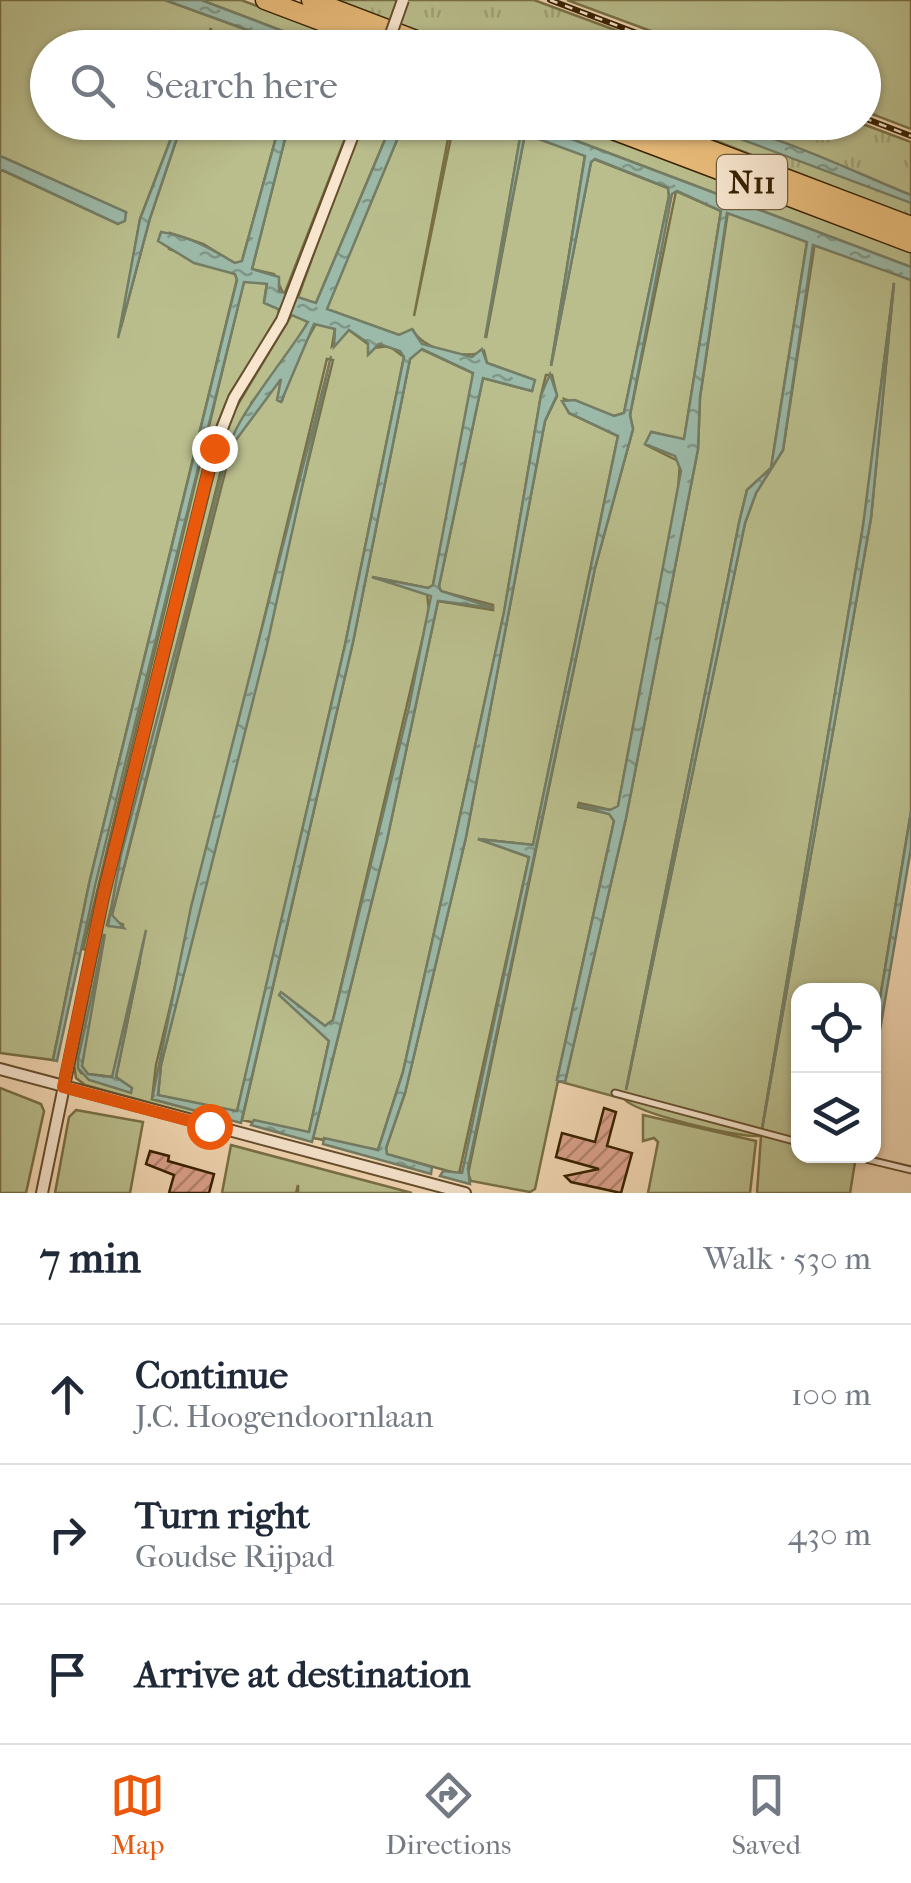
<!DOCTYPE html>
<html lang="en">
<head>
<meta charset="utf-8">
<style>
	body { margin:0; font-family:"IM FELL French Canon",serif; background:#f2f2f3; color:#1f2937 }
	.controls { position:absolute; right:30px; bottom:30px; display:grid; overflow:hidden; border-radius:20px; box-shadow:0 2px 8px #0004 }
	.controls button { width:90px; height:90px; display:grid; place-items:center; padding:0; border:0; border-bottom:2px solid #e0e1e3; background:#fff; color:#1f2937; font:50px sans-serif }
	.stop { position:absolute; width:30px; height:30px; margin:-22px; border:8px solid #ea580c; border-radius:50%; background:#fff }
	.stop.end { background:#ea580c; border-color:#fff; box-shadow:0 2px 10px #0008 }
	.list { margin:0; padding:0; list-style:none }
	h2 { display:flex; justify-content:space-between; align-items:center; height:130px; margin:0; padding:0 40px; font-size:42px }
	h2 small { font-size:32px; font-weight:400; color:#747a83 }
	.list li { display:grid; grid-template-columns:65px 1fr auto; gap:30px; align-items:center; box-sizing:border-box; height:140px; padding:0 40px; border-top:2px solid #e0e1e3 }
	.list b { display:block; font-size:38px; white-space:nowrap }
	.list p { margin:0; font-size:32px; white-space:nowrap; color:#747a83 }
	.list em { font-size:32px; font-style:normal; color:#747a83 }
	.icon { flex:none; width:55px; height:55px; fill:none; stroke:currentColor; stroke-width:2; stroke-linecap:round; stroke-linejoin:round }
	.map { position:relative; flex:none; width:911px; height:1193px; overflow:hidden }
	.search { position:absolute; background:#fff; box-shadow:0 2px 8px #0004; left:30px; right:30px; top:30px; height:110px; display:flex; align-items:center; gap:25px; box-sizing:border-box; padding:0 35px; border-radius:55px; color:#747a83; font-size:38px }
	.sheet { height:550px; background:#fff }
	nav { display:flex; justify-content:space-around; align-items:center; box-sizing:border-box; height:140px; border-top:2px solid #e0e1e3; background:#fff; font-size:28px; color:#747a83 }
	nav a { display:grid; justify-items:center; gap:5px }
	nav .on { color:#ea580c }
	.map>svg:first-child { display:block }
	.grass { fill:#babe8d; stroke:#787046; stroke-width:2.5; fill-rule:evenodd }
	.park { fill:url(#park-tufts); stroke:#787046; stroke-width:2.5 }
	.water { fill:url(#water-ripples); stroke:#747d65; stroke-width:2.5 }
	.building { fill:url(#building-hatch); stroke:#372100; stroke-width:2.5 }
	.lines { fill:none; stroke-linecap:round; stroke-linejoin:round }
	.service-casing { stroke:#664e2d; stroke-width:9 }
	.minor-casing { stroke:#664e2d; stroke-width:14 }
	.trunk-casing { stroke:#372100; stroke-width:21 }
	.service { stroke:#f7e5ce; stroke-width:5 }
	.minor { stroke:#f7e5ce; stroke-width:10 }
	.trunk { stroke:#e9bc7a; stroke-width:18 }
	.rail-casing { stroke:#372100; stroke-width:6 }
	.rail { stroke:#f7e5ce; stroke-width:2.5; stroke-dasharray:8; stroke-linecap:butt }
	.minor-bridge-casing { stroke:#664e2d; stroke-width:14; stroke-linecap:butt }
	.minor-bridge { stroke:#f7e5ce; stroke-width:10 }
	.route { stroke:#ea580c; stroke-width:12 }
	.labels { text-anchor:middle; stroke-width:10; stroke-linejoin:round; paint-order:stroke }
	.shield { fill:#f7e5ce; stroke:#715c3e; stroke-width:2.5 }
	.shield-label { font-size:32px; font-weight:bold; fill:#372100 }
</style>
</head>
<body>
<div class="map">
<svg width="911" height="1193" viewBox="0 0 911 1193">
	<defs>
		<pattern id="park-tufts" width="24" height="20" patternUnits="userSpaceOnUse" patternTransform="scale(2.5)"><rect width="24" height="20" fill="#babe8d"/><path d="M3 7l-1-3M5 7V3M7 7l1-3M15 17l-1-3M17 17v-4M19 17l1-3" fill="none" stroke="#a0a378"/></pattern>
		<pattern id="water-ripples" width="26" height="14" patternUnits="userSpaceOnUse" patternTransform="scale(2.5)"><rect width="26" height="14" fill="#9cbaa9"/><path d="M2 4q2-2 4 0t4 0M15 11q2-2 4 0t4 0" fill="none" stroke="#809787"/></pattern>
		<pattern id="building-hatch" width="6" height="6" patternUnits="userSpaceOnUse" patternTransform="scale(2.5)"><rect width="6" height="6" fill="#dca38d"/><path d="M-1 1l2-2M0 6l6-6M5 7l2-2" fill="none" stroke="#b38471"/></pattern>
	</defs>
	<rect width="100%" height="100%" fill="#f2d7b3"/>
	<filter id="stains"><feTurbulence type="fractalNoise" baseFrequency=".002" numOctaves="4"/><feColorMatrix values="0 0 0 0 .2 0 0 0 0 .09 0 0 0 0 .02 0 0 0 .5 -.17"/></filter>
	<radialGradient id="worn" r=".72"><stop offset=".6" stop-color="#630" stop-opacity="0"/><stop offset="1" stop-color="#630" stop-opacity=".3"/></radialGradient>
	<path class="grass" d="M0,0H165L294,47H208L211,28L204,47L48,48V122L177,123L140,219L121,327L150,218L182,123H280L242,261L236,264L203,244L170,233L169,249L235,274L237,279L89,884L53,1060L0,1053V169L118,224L126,213L0,156Z
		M201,0H241L367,47H310L306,40Z
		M567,0H911V129L864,111V48L694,47Z
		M289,123H351L284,295L274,274L252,269Z
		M361,123H392L316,303L297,300Z
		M404,123H451L414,316L454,123H496L521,132L486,338L525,133L585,155L551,366L591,162L594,159L668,188L669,196L624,413L614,416L564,399L569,413L618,436L533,845L478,839L529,857L459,1174L386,1154V1148L405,1093L466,837L545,421L557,396L552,375H546L541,395L504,613L455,839L403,1072L378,1150L313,1138L387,840L438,601L493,610V605L440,591L439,586L483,378L532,391L534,380L487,363L484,351C466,361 422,349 413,330L399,335L326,309Z
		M529,123H567L911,251V267Z
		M676,191L721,211L684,440L652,432L646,445L680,462L678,491L618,807L611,810L579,803L578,807L610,814L614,821L557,1080L565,1082L626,818L698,449L700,397L728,211L807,242L771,468L747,490L739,523L626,1090L745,523L756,493L783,450L815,242L911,280V812L874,1035V991H798V1156H856L850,1193H757L761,1136C739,1138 638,1114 624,1099L558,1081L535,1189L530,1192L471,1181L468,1174L595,568L633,429L630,415ZM894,283L871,518L762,1129L865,515Z
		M252,279L267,283L264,302L279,308L278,318L226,403L214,433L87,950L83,949L244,281Z
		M292,314L308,322L279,371L252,402L261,404L281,378L278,400L282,401L294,363L317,322L335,329L332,346L349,330L373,348L389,346L404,357L345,645L248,1066L237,1112L232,1114L158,1095L161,1065L333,360L327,359L156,1065L152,1099L195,1110L194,1115L85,1085L76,1078L73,1058L117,853L216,457L224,451L220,444L228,421ZM228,461L112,915V920L124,925H107L223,462ZM104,934L81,1066L88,1074L113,1077L140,961L116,1077L132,1088L81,1073L78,1068Z
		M421,349L473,373V388L433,585L428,588L372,577L427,593L429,611L333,1020L325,1026L282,993L329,1041L309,1132L304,1133L242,1120L353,642L410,359Z
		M0,1088L41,1104L44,1111L26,1193H0Z
		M76,1110L143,1122L130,1193H55L69,1117Z
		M643,1115L756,1141L750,1193H648L658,1142L654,1138L643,1141Z
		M231,1145L412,1193H298V1185L296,1193H222Z"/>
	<path class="park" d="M334,0H534L661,47H457Z
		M655,123H860L911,142V217L701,135Z"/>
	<path class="water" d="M165,0H201L306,40L310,47H294Z
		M177,123H182L150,218L118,338L140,219Z
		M280,123H289L252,269L279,277V291L316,303L392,123H404L327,309L399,335L412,329L422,344L472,357L482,349L487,363L535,380L532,391L483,378L439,586L441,591L494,608L438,601L387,840L312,1142L251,1125L254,1120L309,1132L329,1041L279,995L281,992L325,1026L333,1020L409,707L431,596L372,577L428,588L433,585L473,373L422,349L410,359L353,642L241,1123L152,1099L191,907L331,356L267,645L161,1065L158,1095L237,1111L345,645L404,357L400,351L379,344L368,355V343L349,330L334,347L335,329L314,324L281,402L277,400L281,379L230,448C230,424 292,350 308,322L264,303L267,284L244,282L95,886L57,1061L53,1060L89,884L237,280L235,274L194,263L158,241L161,232C190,236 211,249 235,263L242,261Z
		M496,123H529L911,267V280L813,245L783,450L756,493L745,523L626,1090L739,523L747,490L771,468L807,242L727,213L700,397L698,449L626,818L565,1082L557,1080L614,821L609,814L577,805L610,810L618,806L681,471L675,456L645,444L651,432L684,439L721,211L677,191L672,194L630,415L633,429L595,568L468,1168L470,1184L440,1176L443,1171L462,1173L529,857L478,839L533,845L618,436L569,413L562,401L575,400L614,416L624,413L669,196L668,188L595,159L591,162L551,366L585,156L525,134L485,338L521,132Z
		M698,123C755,122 855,173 911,195V203Z
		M0,156L126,212L125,221L118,224L0,169Z
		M894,283L871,518L762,1129L863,526Z
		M550,374L557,395L545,421L466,837L405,1093L386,1148L387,1154L432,1167L431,1174L323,1144L324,1138L378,1150L403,1072L455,839L504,612L541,395Z
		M226,459L112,915L124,928L108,926L121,855Z
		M911,812V848L874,1065V1035Z
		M146,930L116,1077L132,1088L131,1093L89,1080L78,1068V1059L105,934L82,1066L88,1074L112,1077Z"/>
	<path class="building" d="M604,1108L616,1112L607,1146L632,1153L621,1193L571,1182L565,1176L599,1169L556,1157L562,1133L595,1142Z
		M150,1151L169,1156L168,1161L214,1174L209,1193H169L174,1175L146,1164Z"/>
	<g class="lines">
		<defs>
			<path id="service" d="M615,1093L798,1142
				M853,1156L911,1170"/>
			<path id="minor" d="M0,1069L465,1193
				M42,1193L103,897L214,449L234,398L282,320L358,122"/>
			<path id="trunk" d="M265,0L392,48
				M311,0L437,48
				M592,122L911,243
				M637,122L911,226"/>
		</defs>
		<use href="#service" class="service-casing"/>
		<use href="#minor" class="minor-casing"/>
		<use href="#trunk" class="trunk-casing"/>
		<use href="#service" class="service"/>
		<use href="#minor" class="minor"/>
		<use href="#trunk" class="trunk"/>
		<defs>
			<path id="rail" d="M550,0L676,48
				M864,118L911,136"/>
		</defs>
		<use href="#rail" class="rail-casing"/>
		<use href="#rail" class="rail"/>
		<defs>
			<path id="minor-bridge" d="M386,48L403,0"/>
		</defs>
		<use href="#minor-bridge" class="minor-bridge-casing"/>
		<use href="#minor-bridge" class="minor-bridge"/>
	</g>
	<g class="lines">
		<path class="route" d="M209,1126L63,1087L103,897L214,448"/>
	</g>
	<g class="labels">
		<rect class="shield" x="717" y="155" width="70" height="54" rx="8"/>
		<g class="shield-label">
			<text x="752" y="193">N11</text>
		</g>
	</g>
	<rect width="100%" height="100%" filter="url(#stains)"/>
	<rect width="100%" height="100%" fill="url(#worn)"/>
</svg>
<div class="controls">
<button><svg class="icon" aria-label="locate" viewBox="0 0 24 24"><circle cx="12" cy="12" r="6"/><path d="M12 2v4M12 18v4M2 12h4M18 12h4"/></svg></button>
<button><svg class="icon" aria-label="layers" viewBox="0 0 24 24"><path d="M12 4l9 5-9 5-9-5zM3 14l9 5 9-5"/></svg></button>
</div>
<div class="stop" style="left:209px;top:1126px"></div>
<div class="stop end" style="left:214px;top:448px"></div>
<div class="search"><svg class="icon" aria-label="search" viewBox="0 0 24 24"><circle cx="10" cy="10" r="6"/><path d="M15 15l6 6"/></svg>Search here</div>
</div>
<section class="sheet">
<h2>7 min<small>Walk · 530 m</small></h2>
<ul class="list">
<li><svg class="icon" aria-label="ahead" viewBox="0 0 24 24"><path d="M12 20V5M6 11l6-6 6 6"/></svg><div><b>Continue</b><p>J.C. Hoogendoornlaan</p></div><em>100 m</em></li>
<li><svg class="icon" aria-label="right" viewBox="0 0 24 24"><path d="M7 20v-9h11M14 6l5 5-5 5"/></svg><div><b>Turn right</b><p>Goudse Rijpad</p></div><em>430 m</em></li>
<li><svg class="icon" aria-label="arrive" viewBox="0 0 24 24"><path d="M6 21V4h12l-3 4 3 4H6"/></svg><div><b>Arrive at destination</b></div></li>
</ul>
</section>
<nav>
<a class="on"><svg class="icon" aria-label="map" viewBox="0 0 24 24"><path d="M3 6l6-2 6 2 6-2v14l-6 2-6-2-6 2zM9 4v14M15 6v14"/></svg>Map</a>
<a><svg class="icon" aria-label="directions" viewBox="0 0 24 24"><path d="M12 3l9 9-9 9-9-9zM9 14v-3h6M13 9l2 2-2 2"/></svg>Directions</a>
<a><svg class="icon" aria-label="saved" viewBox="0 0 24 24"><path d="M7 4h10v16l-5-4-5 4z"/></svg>Saved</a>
</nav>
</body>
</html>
